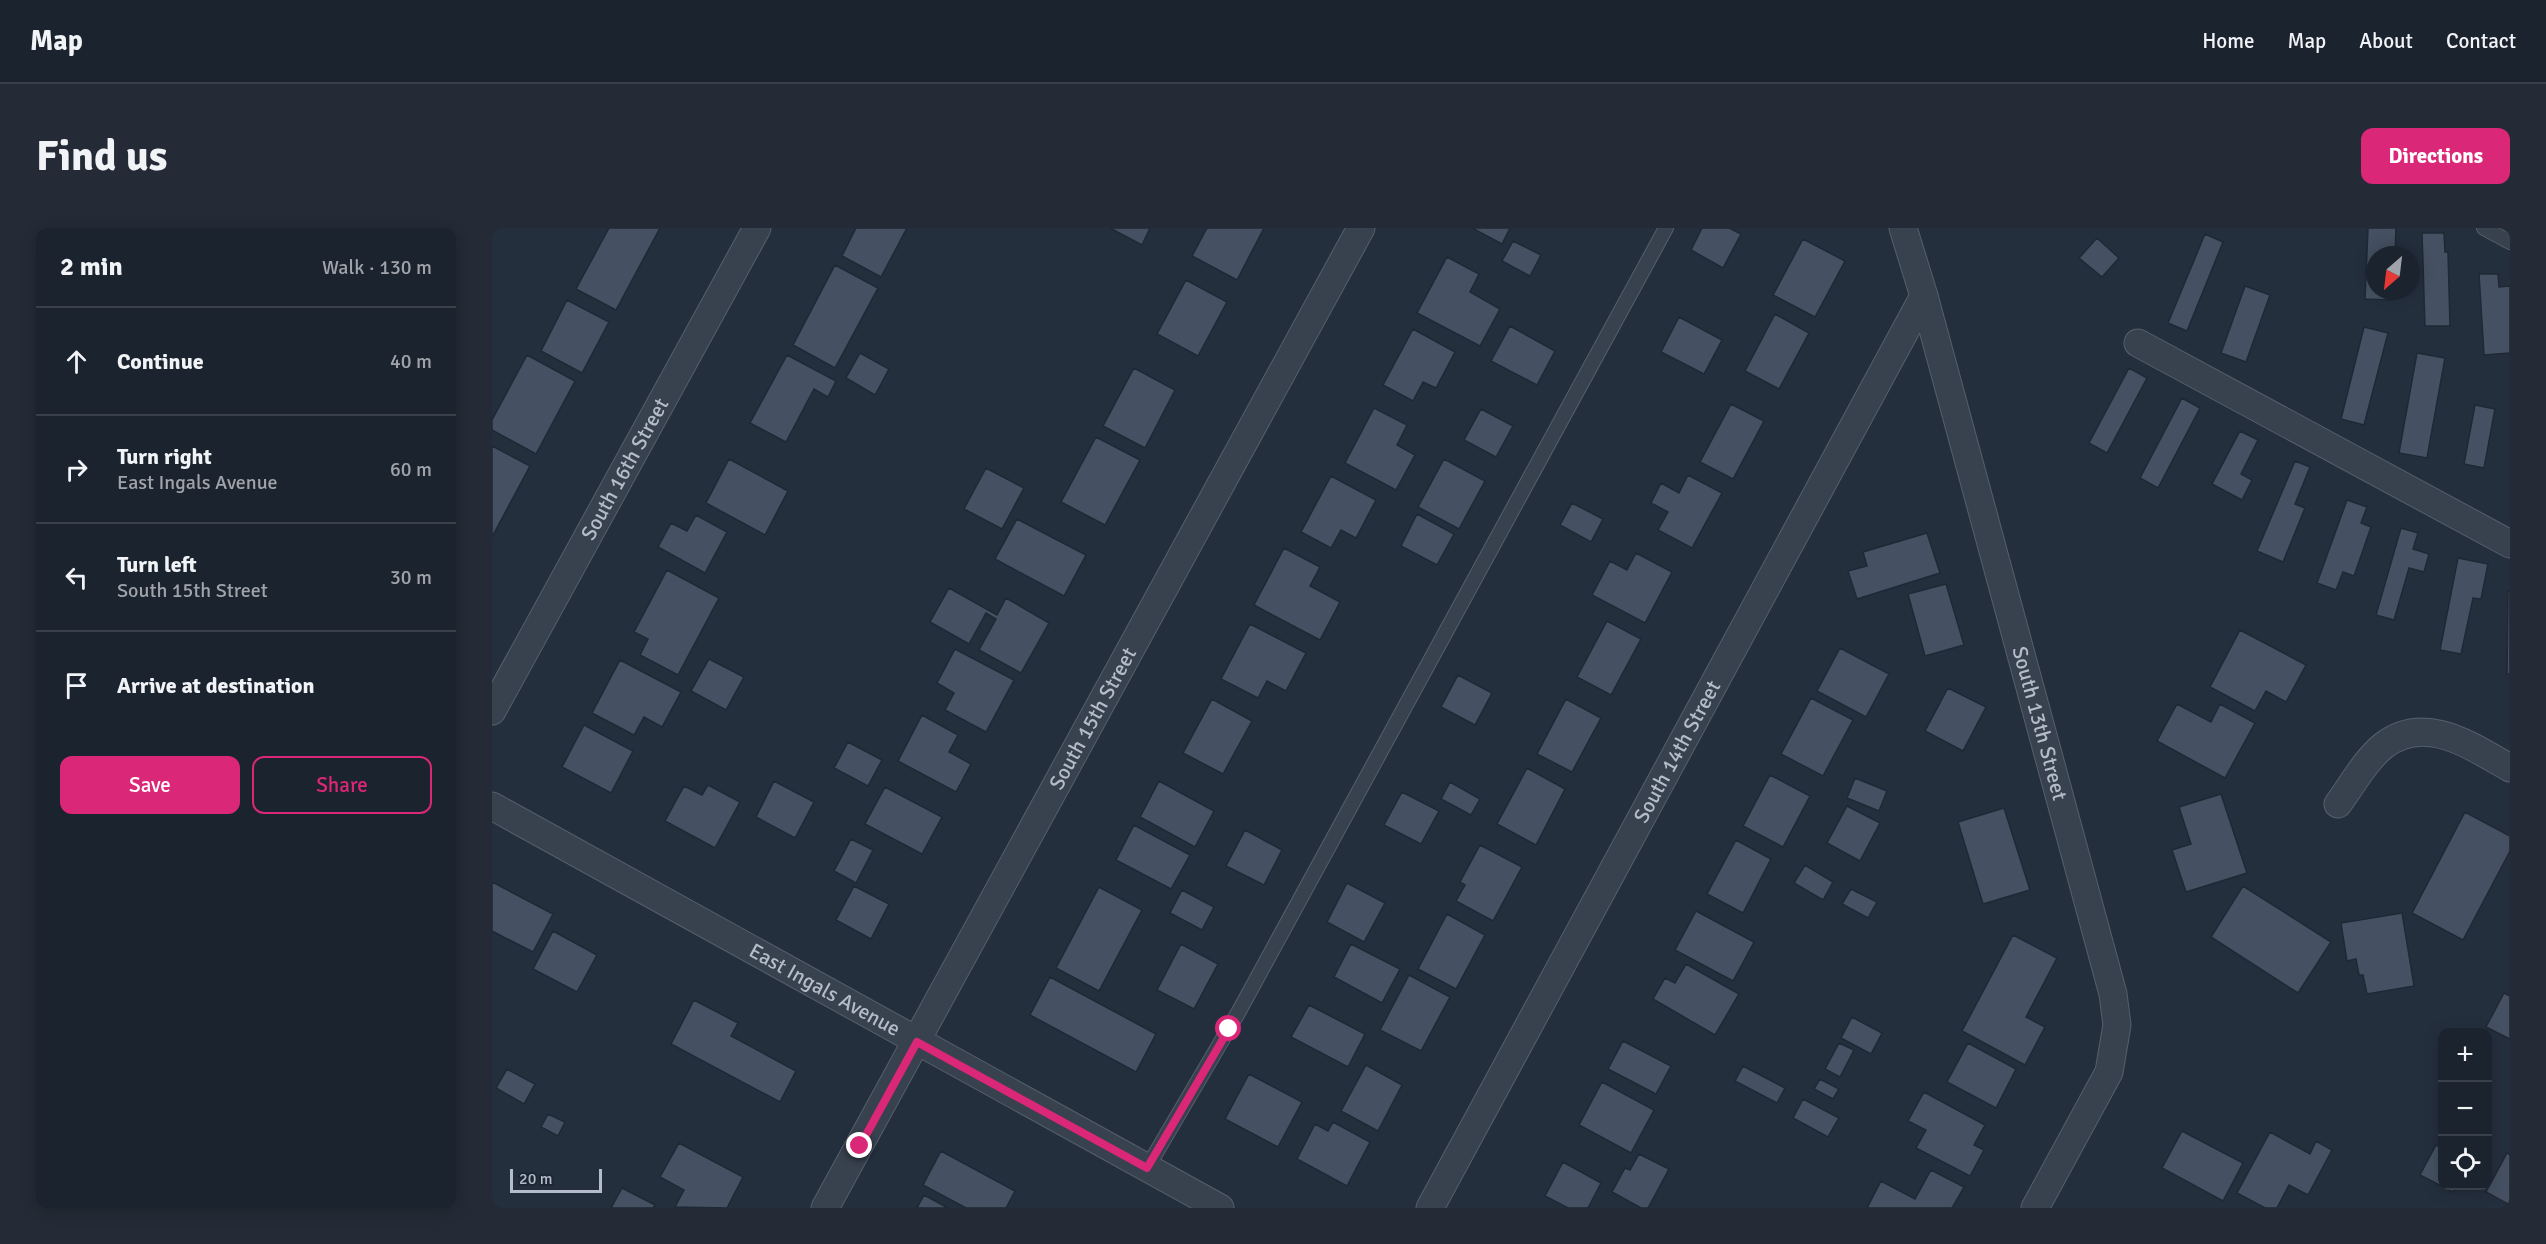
<!DOCTYPE html>
<html lang="en">
<head>
<meta charset="utf-8">
<style>
	body { margin:0; font-family:Signika,sans-serif; background:#242b36; color:#f1f3f6 }
	.controls { position:absolute; right:18px; bottom:18px; display:grid; overflow:hidden; border-radius:12px; box-shadow:0 3px 15px #0003 }
	.controls button { width:54px; height:54px; display:grid; place-items:center; padding:0; border:0; border-bottom:2px solid #39404a; background:#1b232e; color:#f1f3f6; font:30px sans-serif }
	.compass { position:absolute; left:1874px; top:18px; width:54px; height:54px; border-radius:50%; background:#1b232e; box-shadow:0 3px 15px #0003; rotate:208deg }
	.scale { position:absolute; left:18px; bottom:15px; width:92px; box-sizing:border-box; padding-left:6px; border:3px solid #b4bcc9; border-top:0; font-size:16px; line-height:21px; white-space:nowrap; color:#b4bcc9; -webkit-text-stroke:4px #1d2633; paint-order:stroke }
	.stop { position:absolute; width:18px; height:18px; margin:-14px; border:4px solid #db2777; border-radius:50%; background:#fff }
	.stop.end { background:#db2777; border-color:#fff; box-shadow:0 2px 6px #0008 }
	.list { margin:0; padding:0; list-style:none }
	h2 { display:flex; justify-content:space-between; align-items:center; height:78px; margin:0; padding:0 24px; font-size:26px }
	h2 small { font-size:20px; font-weight:400; color:#a0a4aa }
	.list li { display:grid; grid-template-columns:39px 1fr auto; gap:18px; align-items:center; box-sizing:border-box; height:108px; padding:0 24px; border-top:2px solid #39404a }
	.list b { display:block; font-size:22px; white-space:nowrap }
	.list p { margin:0; font-size:20px; white-space:nowrap; color:#a0a4aa }
	.list em { font-size:20px; font-style:normal; color:#a0a4aa }
	.actions { display:flex; gap:12px; padding:18px 24px }
	.actions a { flex:1; padding:14px 0; border:2px solid #db2777; border-radius:12px; text-align:center; font-size:21px; color:#db2777 }
	.actions .main { background:#db2777; color:#fff }
	.icon { flex:none; width:33px; height:33px; fill:none; stroke:currentColor; stroke-width:2; stroke-linecap:round; stroke-linejoin:round }
	.map { position:relative; flex:none; width:2018px; height:980px; overflow:hidden; border-radius:12px }
	header { display:flex; align-items:center; gap:36px; box-sizing:border-box; height:84px; padding:0 30px; background:#1b232e; border-bottom:2px solid #39404a }
	header strong { font-size:28px }
	nav { display:flex; gap:33px; margin-inline-start:auto; font-size:21px }
	.intro { display:flex; align-items:center; justify-content:space-between; box-sizing:border-box; height:144px; padding:0 36px }
	h1 { margin:0; font-size:42px }
	.button { padding:15px 27px; border-radius:12px; background:#db2777; color:#fff; font-size:21px; font-weight:700 }
	main { display:flex; gap:36px; padding:0 36px }
	aside { flex:1; background:#1b232e; border-radius:12px; box-shadow:0 3px 15px #0003 }
	.map>svg:first-child { display:block }
	.building { fill:#455162; stroke:#1f2835; stroke-width:1.5 }
	.lines { fill:none; stroke-linecap:round; stroke-linejoin:round }
	.lane-casing { stroke:#565f6c; stroke-width:16 }
	.street-casing { stroke:#565f6c; stroke-width:29 }
	.lane { stroke:#38414e; stroke-width:14 }
	.street { stroke:#38414e; stroke-width:27 }
	.route { stroke:#db2777; stroke-width:8 }
	.labels { text-anchor:middle; stroke-width:4.5; stroke-linejoin:round; paint-order:stroke }
	.street-label { font-size:21px; fill:#b4bcc9; stroke:#1d2633 }
</style>
</head>
<body>
<header>
<strong>Map</strong>
<nav><a>Home</a><a>Map</a><a>About</a><a>Contact</a></nav>
</header>
<div class="intro"><h1>Find us</h1><a class="button">Directions</a></div>
<main>
<aside>
<h2>2 min<small>Walk · 130 m</small></h2>
<ul class="list">
<li><svg class="icon" aria-label="ahead" viewBox="0 0 24 24"><path d="M12 20V5M6 11l6-6 6 6"/></svg><div><b>Continue</b></div><em>40 m</em></li>
<li><svg class="icon" aria-label="right" viewBox="0 0 24 24"><path d="M7 20v-9h11M14 6l5 5-5 5"/></svg><div><b>Turn right</b><p>East Ingals Avenue</p></div><em>60 m</em></li>
<li><svg class="icon" aria-label="left" viewBox="0 0 24 24"><path d="M17 20v-9H6M10 6l-5 5 5 5"/></svg><div><b>Turn left</b><p>South 15th Street</p></div><em>30 m</em></li>
<li><svg class="icon" aria-label="arrive" viewBox="0 0 24 24"><path d="M6 21V4h12l-3 4 3 4H6"/></svg><div><b>Arrive at destination</b></div></li>
</ul>
<div class="actions"><a class="main">Save</a><a>Share</a></div>
</aside>
<div class="map">
<svg width="2018" height="980" viewBox="0 0 2018 980">
	<rect width="100%" height="100%" fill="#242f3e"/>
	<path class="building" d="M117,0H168L124,82L84,61Z
		M364,0H415L389,49L350,28Z
		M618,0H658L650,17Z
		M715,0H772L745,52L700,28Z
		M980,0H1018L1010,16Z
		M1210,0H1237L1249,6L1231,40L1199,22Z
		M1876,0H1904L1903,27H1883V63H1901L1900,72L1873,71Z
		M1930,5H1952L1953,24H1956L1958,98H1933Z
		M1713,6L1731,14L1695,103L1676,95Z
		M1605,10L1627,30L1610,49L1587,30Z
		M1311,11L1353,33L1323,89L1281,67Z
		M1021,13L1049,27L1038,48L1010,33Z
		M955,29L987,46L978,64L1008,81L988,118L925,85Z
		M343,37L386,60L343,140L301,117Z
		M1987,46H2006L2007,59L2018,58V125L1992,127Z
		M694,52L735,74L706,128L665,106Z
		M1753,58L1778,67L1754,134L1729,125Z
		M75,72L117,94L90,145L49,123Z
		M1283,86L1317,105L1287,161L1253,143Z
		M1187,89L1230,112L1212,146L1169,124Z
		M1018,98L1063,123L1045,157L999,133Z
		M1872,99L1896,105L1872,197L1849,191Z
		M921,101L963,124L944,160L931,154L921,173L891,157Z
		M368,125L397,141L383,167L354,150Z
		M1925,125L1953,130L1935,230L1907,225Z
		M35,127L83,153L44,226L0,202V192Z
		M295,127L344,153L336,169L322,161L294,214L258,195Z
		M642,140L683,162L653,220L611,198Z
		M1637,140L1655,150L1615,225L1597,215Z
		M1690,170L1708,180L1666,260L1648,250Z
		M1239,176L1272,193L1241,251L1208,234Z
		M1983,177L2003,181L1992,240L1972,236Z
		M882,180L915,197L905,217L923,227L904,262L853,235Z
		M989,181L1021,198L1004,229L972,212Z
		M1748,203L1766,212L1749,246L1760,252L1750,272L1720,256Z
		M604,209L648,232L613,297L569,274Z
		M0,218L38,238L0,309Z
		M237,231L296,263L273,307L214,275Z
		M952,231L993,253L967,301L926,279Z
		M1803,233L1818,239L1803,276L1813,280L1791,334L1765,323Z
		M494,240L532,260L510,301L472,281Z
		M1196,247L1230,265L1200,320L1166,302L1176,284L1159,275L1169,255L1187,265Z
		M839,248L884,272L864,310L849,302L839,320L809,304Z
		M1855,272L1875,279L1869,295L1879,299L1862,348L1851,344L1844,362L1825,355Z
		M1080,275L1111,291L1099,314L1068,297Z
		M925,286L962,306L945,337L909,318Z
		M204,287L235,304L213,345L166,319L179,295L195,303Z
		M525,291L594,327L572,368L503,331Z
		M1909,300L1926,305L1921,321L1937,326L1932,344L1917,340L1902,392L1884,387Z
		M1435,305L1448,345L1365,371L1356,343L1375,338L1371,324Z
		M792,320L828,339L818,358L848,374L828,412L762,377Z
		M1144,325L1180,344L1153,395L1100,367L1118,333L1135,342Z
		M1966,330L1996,336L1989,371L1981,370L1969,426L1948,422Z
		M175,342L227,370L186,447L148,427L156,411L142,404Z
		M1454,356L1472,417L1433,428L1416,366Z
		M457,360L505,387L514,370L557,395L529,445L487,422L504,391L494,385L477,416L438,394Z
		M2016,363H2018V446H2015Z
		M1115,393L1149,411L1119,467L1085,449Z
		M758,396L814,425L794,463L775,453L766,470L729,451Z
		M1748,402L1814,437L1794,474L1774,463L1763,483L1718,459Z
		M1348,420L1397,446L1374,489L1325,463Z
		M463,421L522,452L494,504L453,482L462,465L445,455Z
		M217,431L252,449L234,482L199,463Z
		M128,432L189,464L170,499L152,489L142,507L100,485Z
		M966,447L1000,465L983,497L949,479Z
		M1456,460L1494,479L1471,523L1433,503Z
		M1319,470L1361,492L1331,548L1289,526Z
		M720,471L760,493L731,546L691,525Z
		M1074,471L1109,490L1080,544L1045,526Z
		M1685,476L1719,494L1728,476L1763,495L1733,550L1665,513Z
		M430,487L466,507L457,524L479,536L464,564L406,533Z
		M92,497L141,523L119,565L70,539Z
		M356,514L390,532L376,558L342,540Z
		M1035,540L1073,561L1044,617L1005,596Z
		M1278,547L1318,568L1291,619L1251,598Z
		M1363,550L1395,563L1387,583L1355,570Z
		M282,553L322,574L303,610L264,589Z
		M667,553L722,583L703,619L648,589Z
		M958,554L988,571L979,587L949,571Z
		M216,557L248,574L223,620L173,593L192,558L210,567Z
		M393,559L450,589L430,626L373,596Z
		M910,564L947,583L929,616L892,597Z
		M1729,566L1755,645L1694,664L1680,622L1699,616L1687,579Z
		M1355,578L1388,595L1368,633L1335,615Z
		M1512,580L1538,662L1491,676L1466,594Z
		M1973,584L2018,608V623L1971,712L1920,685Z
		M642,597L698,627L679,661L624,632Z
		M753,602L790,622L772,657L734,638Z
		M359,611L381,622L364,655L342,643Z
		M1244,612L1279,631L1251,685L1215,666Z
		M988,617L1030,639L1001,693L964,673L973,657L968,654Z
		M1313,637L1341,654L1331,672L1302,655Z
		M0,654L61,686L41,724L0,703Z
		M855,655L893,675L872,714L835,694Z
		M362,658L397,676L379,711L344,692Z
		M1751,658L1839,714L1806,765L1719,709Z
		M607,659L650,682L607,763L564,740Z
		M1359,661L1385,674L1376,690L1350,676Z
		M690,662L722,679L710,702L678,685Z
		M1204,683L1262,714L1241,753L1183,722Z
		M1910,685L1922,758L1875,766L1871,747H1867L1864,731L1855,733L1849,695Z
		M955,686L993,707L964,761L926,741Z
		M61,703L105,727L85,764L41,741Z
		M1521,707L1565,730L1534,789L1553,799L1533,837L1470,803Z
		M689,716L726,736L702,781L665,762Z
		M859,716L908,741L890,775L842,749Z
		M1194,736L1247,766L1223,807L1161,771L1173,750L1183,755Z
		M917,747L958,769L929,823L888,802Z
		M558,749L664,806L644,844L538,787Z
		M2012,765L2018,768V811L1994,799Z
		M202,772L246,795L239,808L304,843L288,874L179,816Z
		M817,777L873,806L856,839L799,809Z
		M1360,789L1390,805L1379,826L1349,810Z
		M1131,813L1179,838L1164,866L1116,841Z
		M1347,815L1362,822L1348,849L1333,841Z
		M1476,815L1524,841L1504,880L1455,854Z
		M874,837L910,857L886,903L849,883Z
		M1251,838L1293,860L1285,875L1243,853Z
		M15,841L43,856L32,876L4,860Z
		M757,846L810,874L786,919L733,891Z
		M1328,851L1347,861L1341,871L1322,861Z
		M1110,854L1162,882L1139,925L1087,897Z
		M1432,864L1493,897L1482,917L1492,922L1478,948L1424,920L1434,902L1416,893Z
		M1311,871L1347,890L1336,909L1301,890Z
		M56,886L73,894L66,908L49,899Z
		M841,894L878,914L855,958L805,931L823,896L836,903Z
		M1690,903L1751,935L1731,973L1670,940Z
		M1778,904L1818,926L1824,913L1840,922L1816,967L1797,957L1785,980H1773L1745,965Z
		M187,915L251,949L235,980L183,979L192,962L168,949Z
		M1944,917L1950,921V958H1965L1961,964L1928,947Z
		M449,923L523,963L514,980H474L431,957Z
		M2015,925L2018,927V977L1994,964Z
		M1147,926L1177,941L1156,980H1149L1120,964L1133,940L1138,942Z
		M1071,934L1109,955L1096,980H1076L1053,968Z
		M1439,942L1472,959L1460,980H1375L1389,953L1423,971Z
		M130,960L163,977L161,980H119Z
		M432,967L456,980H425Z"/>
	<g class="lines">
		<defs>
			<path id="lane" d="M1992,0L2018,14
				M655,940L746,785L1174,0"/>
			<g id="street">
				<path id="s1" d="M1411,0L1432,68L1621,766L1625,797L1617,844L1543,980"/>
				<path d="M1646,115L2018,316"/>
				<path id="s2" d="M0,483L265,0"/>
				<path d="M1846,576C1860,557 1873,533 1891,518C1933,485 1979,518 2018,540"/>
				<path id="s3" d="M0,578L728,980"/>
				<path id="s4" d="M333,980L869,0"/>
				<path id="s5" d="M938,980L1432,68"/>
			</g>
		</defs>
		<use href="#lane" class="lane-casing"/>
		<use href="#street" class="street-casing"/>
		<use href="#lane" class="lane"/>
		<use href="#street" class="street"/>
	</g>
	<g class="lines">
		<path class="route" d="M368,918L425,814L655,940L737,801"/>
	</g>
	<g class="labels">
		<g class="street-label">
			<text dy="7" stroke="none"><textPath href="#s2" startOffset="276">South 16th Street</textPath></text>
			<text dy="7" stroke="none"><textPath href="#s4" startOffset="558">South 15th Street</textPath></text>
			<text dy="7" stroke="none"><textPath href="#s1" startOffset="514">South 13th Street</textPath></text>
			<text dy="7" stroke="none"><textPath href="#s5" startOffset="519">South 14th Street</textPath></text>
			<text dy="7" stroke="none"><textPath href="#s3" startOffset="380">East Ingals Avenue</textPath></text>
		</g>
	</g>
</svg>
<div class="controls">
<button>+</button>
<button>−</button>
<button><svg class="icon" aria-label="locate" viewBox="0 0 24 24"><circle cx="12" cy="12" r="6"/><path d="M12 2v4M12 18v4M2 12h4M18 12h4"/></svg></button>
</div>
<svg class="compass" viewBox="-18 -18 36 36"><path d="M0-13l5 13h-10z" fill="#e53935"/><path d="M0 13l5-13h-10z" fill="#a0a4aa"/></svg>
<div class="scale">20 m</div>
<div class="stop" style="left:737px;top:801px"></div>
<div class="stop end" style="left:368px;top:918px"></div>
</div>
</main>
</body>
</html>
